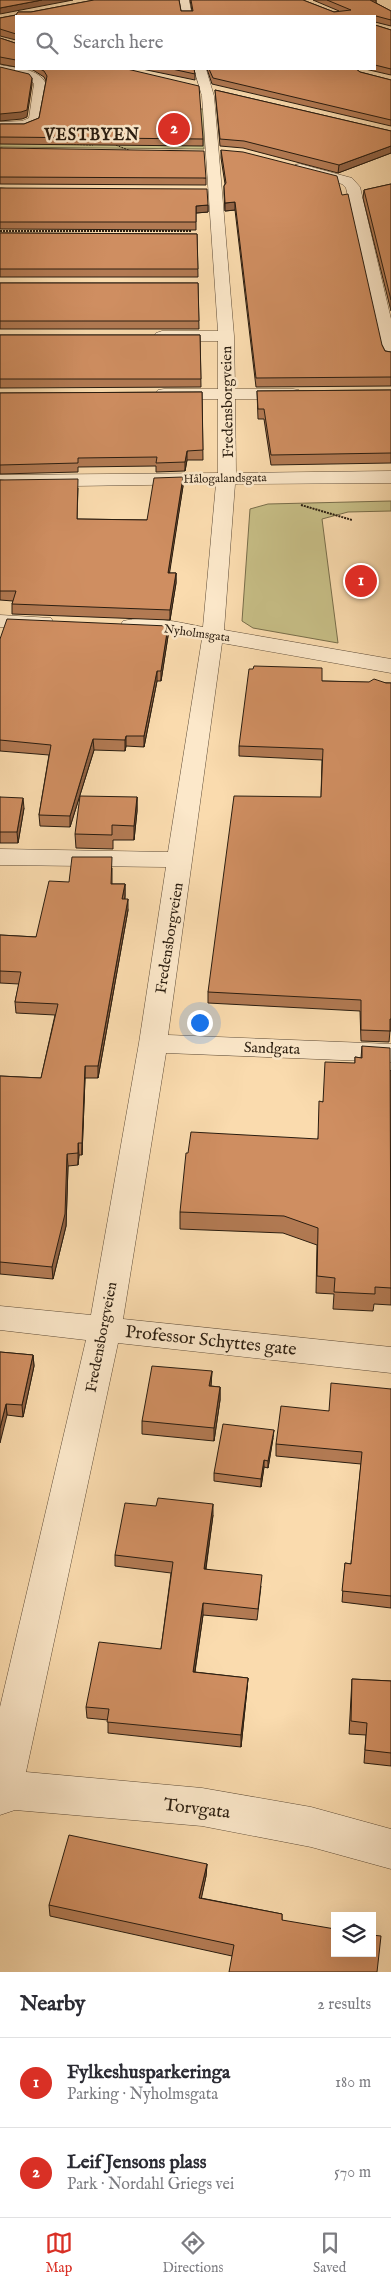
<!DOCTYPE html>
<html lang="en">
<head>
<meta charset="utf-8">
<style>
	body { margin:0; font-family:"IM FELL English",serif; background:#f2f2f3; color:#2b2b33 }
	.controls { position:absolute; right:15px; bottom:15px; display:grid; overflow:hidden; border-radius:0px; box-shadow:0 5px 20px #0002 }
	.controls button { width:45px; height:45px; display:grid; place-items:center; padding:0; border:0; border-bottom:1px solid #e1e1e2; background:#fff; color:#2b2b33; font:25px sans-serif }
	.you { position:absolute; left:199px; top:1022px; width:18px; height:18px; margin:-12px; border:4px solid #fff; border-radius:50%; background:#1a73e8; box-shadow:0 0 0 8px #1a73e833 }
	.badge { display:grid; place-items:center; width:32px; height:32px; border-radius:50%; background:#d93025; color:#fff; font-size:16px; font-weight:700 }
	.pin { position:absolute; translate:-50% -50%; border:2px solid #fff; box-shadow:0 1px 5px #0006 }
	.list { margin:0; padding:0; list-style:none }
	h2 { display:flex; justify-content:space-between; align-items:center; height:65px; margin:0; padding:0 20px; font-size:21px }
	h2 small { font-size:16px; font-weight:400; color:#7c7c81 }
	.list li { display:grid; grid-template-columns:32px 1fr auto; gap:15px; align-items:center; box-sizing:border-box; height:90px; padding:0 20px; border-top:1px solid #e1e1e2 }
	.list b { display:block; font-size:19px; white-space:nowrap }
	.list p { margin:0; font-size:16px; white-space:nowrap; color:#7c7c81 }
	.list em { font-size:16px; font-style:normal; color:#7c7c81 }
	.icon { flex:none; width:28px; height:28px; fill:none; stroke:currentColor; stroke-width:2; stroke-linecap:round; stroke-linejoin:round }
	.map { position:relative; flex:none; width:391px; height:1972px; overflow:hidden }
	.search { position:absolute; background:#fff; box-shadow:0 5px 20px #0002; left:15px; right:15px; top:15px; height:55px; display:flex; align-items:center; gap:12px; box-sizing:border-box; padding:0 18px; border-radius:0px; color:#7c7c81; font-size:19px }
	.sheet { height:245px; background:#fff }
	nav { display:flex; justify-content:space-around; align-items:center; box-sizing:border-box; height:70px; border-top:1px solid #e1e1e2; background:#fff; font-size:14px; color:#7c7c81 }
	nav a { display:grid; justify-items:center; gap:2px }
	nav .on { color:#d93025 }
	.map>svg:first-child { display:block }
	.green { fill:#c6bd85; stroke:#786d4a }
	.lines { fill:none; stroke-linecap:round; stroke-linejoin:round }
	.minor-casing { stroke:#5e4c38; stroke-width:1 }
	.path-far1 { stroke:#2a1d10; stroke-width:1; stroke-dasharray:2 1; stroke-linecap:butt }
	.path { stroke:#2a1d10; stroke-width:2; stroke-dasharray:2 1; stroke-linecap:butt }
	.minor { fill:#fce8ca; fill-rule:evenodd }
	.wall { fill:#b27a53; stroke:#2a1d10 }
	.shaded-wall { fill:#916344; stroke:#2a1d10 }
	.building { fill:#cf8e61; stroke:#2a1d10 }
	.labels { text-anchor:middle; stroke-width:5; stroke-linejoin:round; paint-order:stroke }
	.far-street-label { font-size:12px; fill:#2a1d10; stroke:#fce8ca }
	.street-label { font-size:15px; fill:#2a1d10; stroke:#fce8ca }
	.far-district-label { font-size:16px; font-weight:bold; letter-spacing:1px; fill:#2a1d10; stroke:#fce8ca }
	.near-street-label { font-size:18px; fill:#2a1d10; stroke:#fce8ca }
</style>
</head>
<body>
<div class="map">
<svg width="391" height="1972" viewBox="0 0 391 1972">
	<rect width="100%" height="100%" fill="#fadbae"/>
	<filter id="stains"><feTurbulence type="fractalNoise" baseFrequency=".004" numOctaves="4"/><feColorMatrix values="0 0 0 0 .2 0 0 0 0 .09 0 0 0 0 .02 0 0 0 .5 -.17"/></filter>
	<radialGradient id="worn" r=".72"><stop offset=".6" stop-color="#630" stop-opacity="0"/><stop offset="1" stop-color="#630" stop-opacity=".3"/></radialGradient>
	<path class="green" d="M164,109H204V149L0,147V129Z
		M391,501V511L348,512L322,519L338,643L253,628L242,621L250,509L268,504Z"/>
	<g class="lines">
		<defs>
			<path id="minor" d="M179,0H189L192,16H182Z
				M0,65C15,68 39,68 46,84L39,123L24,129L0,130V122L22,121L29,118L34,84L30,79L0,71Z
				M194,69H206L214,96L234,336L235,389H293L299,390L302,394L299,398L293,399H235L236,473L391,471V483L235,484L224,630L391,659V673L222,643L168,1035L391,1044V1062L166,1053L123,1319L391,1347V1373L118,1343L26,1772L202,1788L311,1807L391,1829V1869L311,1847L202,1826L15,1810L0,1815V1707L86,1340L0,1330V1306L91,1315L139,1043L166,867L0,865V849L168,852L202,639L175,634L123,631L120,626L123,621C148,615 178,622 203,627L216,484L0,487V475L218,473V399H164L158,398L155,394L158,390L164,389H218V341H162L156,339L154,336L156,333L162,331H218L202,96Z
				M300,164L352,178L360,187L391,319V359L385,358L383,354L346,188L342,184L295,171L293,168L295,165Z
				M0,615L51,618L54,623L51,628L43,629L0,627Z"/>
		</defs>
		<use href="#minor" class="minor-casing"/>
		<path class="path-far1" d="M62,144L93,145
			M113,144L131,151"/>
		<path class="path" d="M0,231H192
			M301,505L352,520"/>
		<use href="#minor" class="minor"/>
	</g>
	<path class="wall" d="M94,0H179L181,11H192L190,0H303L334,12L339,11L313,0H376V3L391,11V26L375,22V23V16H16V40L0,36V18L16,15L18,12H31Z
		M375,25L391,30V75L365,69H375Z
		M0,38L15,43L16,42V67L0,64Z
		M26,69H127L203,139V146L0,144V124H24L39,118L46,81L44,77L33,70Z
		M142,69H194L195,74V80Z
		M207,69H356L360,72L391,80V126L212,84Z
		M215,90L391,131V153L338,173L243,148L220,146Z
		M0,148L206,178V185L0,184Z
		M221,150L382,345L385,351L391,352V386L256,387L235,210L225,211L224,194V186L225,184L221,158Z
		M391,184V311L363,198L364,190Z
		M0,188L208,205V212L196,213V230L0,229Z
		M0,233L197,234L198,277H0Z
		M0,283H198L199,329H0Z
		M0,335H200L201,387L0,388Z
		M391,390V463L271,465L264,419H258L257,391Z
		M202,392L203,460H187L185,471L156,472V466L78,467V472L0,474V393Z
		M0,480L78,488L77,519L147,520L183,486L169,573H176V583L170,620L12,614V604L13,601L0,600Z
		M168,626V636L161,681H157L144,747L126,746L125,751L94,750L70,827L40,826L39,815L49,755L0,751V639Z
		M322,681L391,683V1031H390L389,1042L361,1041L360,1011L208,1003V992L321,797L322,760L239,756V746Z
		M0,797L24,808L18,843H0Z
		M137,797V811L134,840H113V849L76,848L75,834Z
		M112,868V884H125V899L128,910L98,1078H85L82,1155H79L78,1165L68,1166L66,1226L53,1279L0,1274V1076L41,1078L55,1015L16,1013L15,1002L19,984L0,983V935L36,937L69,882Z
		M362,1046L391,1071V1305L374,1304L373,1311L333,1309L334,1294L316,1293L317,1245L283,1233L180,1229V1212L318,1139L323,1101L355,1063V1057L361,1058Z
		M0,1352L33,1355L34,1366L23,1417L7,1415Z
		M212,1371L211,1386L220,1387V1400L214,1441L142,1434V1421Z
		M391,1389V1608L342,1602L345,1563L351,1564L361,1464L276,1456V1444L329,1411Z
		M273,1438L268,1468L264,1467L261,1487L214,1481V1473Z
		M213,1515L206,1569L261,1586L257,1620L203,1615L195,1672L248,1678L247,1689L241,1747L108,1733V1720L87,1718L86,1707L161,1649L171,1573L115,1566V1555Z
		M352,1679L391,1681V1766L364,1763L366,1735L349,1734Z
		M207,1864L206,1876L201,1898L282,1914V1920L232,1956L50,1916L49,1905Z"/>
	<path class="shaded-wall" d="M42,0H73L0,14V8Z
		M367,0H376V4Z
		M32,78V85L27,117L22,119L0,121V114Z
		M391,146V153L338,173L339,165Z
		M235,202V210L225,211V203Z
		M208,205V212L196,213V206Z
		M187,451V460L185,471V462Z
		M183,477V486L168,583V573Z
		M176,573V583L170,620V610Z
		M168,626V636L161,681V671Z
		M157,671V681L144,747V736Z
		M126,736V746L125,751V740Z
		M93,739L94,750L70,827V816Z
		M137,797V811L134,840V826Z
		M23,798L24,808L18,843L17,832Z
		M125,884V896L123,910L122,899Z
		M128,899V910L98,1078V1066Z
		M85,1066V1078L82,1155V1143Z
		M78,1143L79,1155L78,1165Z
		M67,1154L68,1166L66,1226L53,1279L52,1267Z
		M33,1355L34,1366L23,1417L22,1405Z
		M212,1371L211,1384L209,1399V1386Z
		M220,1387V1400L214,1441V1428Z
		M6,1404L7,1415L0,1443V1428Z
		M274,1430L273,1438L268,1468V1461Z
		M264,1460V1467L261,1487V1479Z
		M213,1504V1515L204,1580V1569Z
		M203,1603V1615L193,1683V1672Z
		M248,1678L247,1689L241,1747V1735Z
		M207,1864L206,1876L199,1910V1898Z"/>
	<path class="building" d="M0,0H42L0,8Z
		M94,0H179L181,11H193L191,0H303L334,12L351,10L327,0H370L391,11V20L376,16L375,17L16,16V34L0,29V18L16,15L18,12H31Z
		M375,25L391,30V69L375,65Z
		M0,38L15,43L16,42V60L0,57Z
		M0,67L29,74L32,78L27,110L21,112L0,114Z
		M40,69H127L199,86L203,139L0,137V124H24L39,118L47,76L44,71Z
		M172,69H194L195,74Z
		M209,69H356L360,72L391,80V120L213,78Z
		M215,90L391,131V146L339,165L244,141L220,139Z
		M0,148L204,151L206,178L0,177Z
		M221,150L243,152L337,176L342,195L348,194L382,345L385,351L391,352V377L256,378L235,202L225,203L224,186L226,183Z
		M391,184V300L364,190Z
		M0,188L207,189L208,205L196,206V222H0Z
		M0,233L197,234L198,269H0Z
		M0,283H198L199,321H0Z
		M0,335H200L201,379H0Z
		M391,390V453L271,455L264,409H258L257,391Z
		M202,392L203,450L187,451L185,462L156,463L157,457L78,458V463L0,465V393Z
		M183,477L168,573H176L170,610L12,604L16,591H0V480L78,479L77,519L147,520L154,478Z
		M7,619L168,626L161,671H157L144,736H126L125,740L93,739L70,816L39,815L51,745L0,740V639Z
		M254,666L322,668V681L369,682L374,679L386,683H391V1019H390V1031L361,1030V1000L208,992L234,796L321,797L323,749L239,746L249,669H253Z
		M80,796L137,797L134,826L112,825V835L75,834Z
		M0,797L23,798L17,832H0Z
		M72,857H112L111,884H125L122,899H128L98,1066H85L82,1143H78V1153L67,1154L65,1214L52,1267L0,1262V1076L41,1078L58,1004L15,1002L21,972L0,971V935L36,937L49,881L69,882Z
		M362,1046L390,1048L391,1288L375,1287V1294L334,1292L335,1278L317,1276L318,1228L284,1216L180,1212L186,1153H188L191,1132L318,1139L319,1101L323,1102L325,1062L355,1063V1057L362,1058Z
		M0,1352L33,1355L22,1405L6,1404L0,1428Z
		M152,1366L212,1371L209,1386L220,1387L214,1428L142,1421Z
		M331,1383L391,1389V1596L342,1591L345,1563L351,1564L362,1452L276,1444L281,1406L329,1411Z
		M223,1424L274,1430L268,1461L264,1460L261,1479L214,1473Z
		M158,1498L213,1504L204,1569L262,1575L258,1609L203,1603L193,1672L248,1678L241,1735L107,1722L109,1709L86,1707L99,1642L161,1649L173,1562L115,1555L125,1503L156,1506Z
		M352,1679L391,1681V1753L365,1750L367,1723L351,1721Z
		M69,1835L207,1864L199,1898L282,1914V1920L335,1929V1953H372V1935L381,1936L377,1972H229L234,1945L49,1905Z"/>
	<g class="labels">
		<g class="far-street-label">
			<text transform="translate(225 478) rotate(-1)" y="4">Hålogalandsgata</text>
			<text transform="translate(197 633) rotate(8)" y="4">Nyholmsgata</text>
		</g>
		<g class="street-label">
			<text transform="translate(227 402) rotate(-91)" y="5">Fredensborgveien</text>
			<text transform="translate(169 938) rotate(-81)" y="5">Fredensborgveien</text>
			<text transform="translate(272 1048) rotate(2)" y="5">Sandgata</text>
			<text transform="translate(101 1337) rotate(-79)" y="5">Fredensborgveien</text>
		</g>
		<g class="far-district-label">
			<text x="92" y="140">VESTBYEN</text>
		</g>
		<g class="near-street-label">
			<text transform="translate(211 1340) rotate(6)" y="6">Professor Schyttes gate</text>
			<text transform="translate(197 1808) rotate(7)" y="6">Torvgata</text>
		</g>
	</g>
	<rect width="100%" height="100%" filter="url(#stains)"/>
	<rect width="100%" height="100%" fill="url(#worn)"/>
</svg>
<div class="controls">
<button><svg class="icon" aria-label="layers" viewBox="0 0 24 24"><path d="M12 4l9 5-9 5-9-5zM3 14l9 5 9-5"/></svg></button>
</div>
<div class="you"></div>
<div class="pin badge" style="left:361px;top:581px">1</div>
<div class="pin badge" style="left:174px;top:129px">2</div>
<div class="search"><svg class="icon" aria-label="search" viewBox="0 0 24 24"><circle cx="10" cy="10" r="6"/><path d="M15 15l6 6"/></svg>Search here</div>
</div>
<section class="sheet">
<h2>Nearby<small>2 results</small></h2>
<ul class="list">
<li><span class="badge">1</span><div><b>Fylkeshusparkeringa</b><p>Parking · Nyholmsgata</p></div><em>180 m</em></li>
<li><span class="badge">2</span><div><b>Leif Jensons plass</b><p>Park · Nordahl Griegs vei</p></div><em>570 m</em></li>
</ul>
</section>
<nav>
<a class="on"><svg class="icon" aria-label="map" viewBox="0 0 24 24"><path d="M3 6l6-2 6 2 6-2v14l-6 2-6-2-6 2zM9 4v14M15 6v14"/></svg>Map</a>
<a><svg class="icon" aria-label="directions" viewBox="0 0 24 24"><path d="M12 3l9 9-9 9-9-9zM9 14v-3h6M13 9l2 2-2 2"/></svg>Directions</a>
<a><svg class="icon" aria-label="saved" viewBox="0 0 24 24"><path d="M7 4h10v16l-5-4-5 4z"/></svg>Saved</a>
</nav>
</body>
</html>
